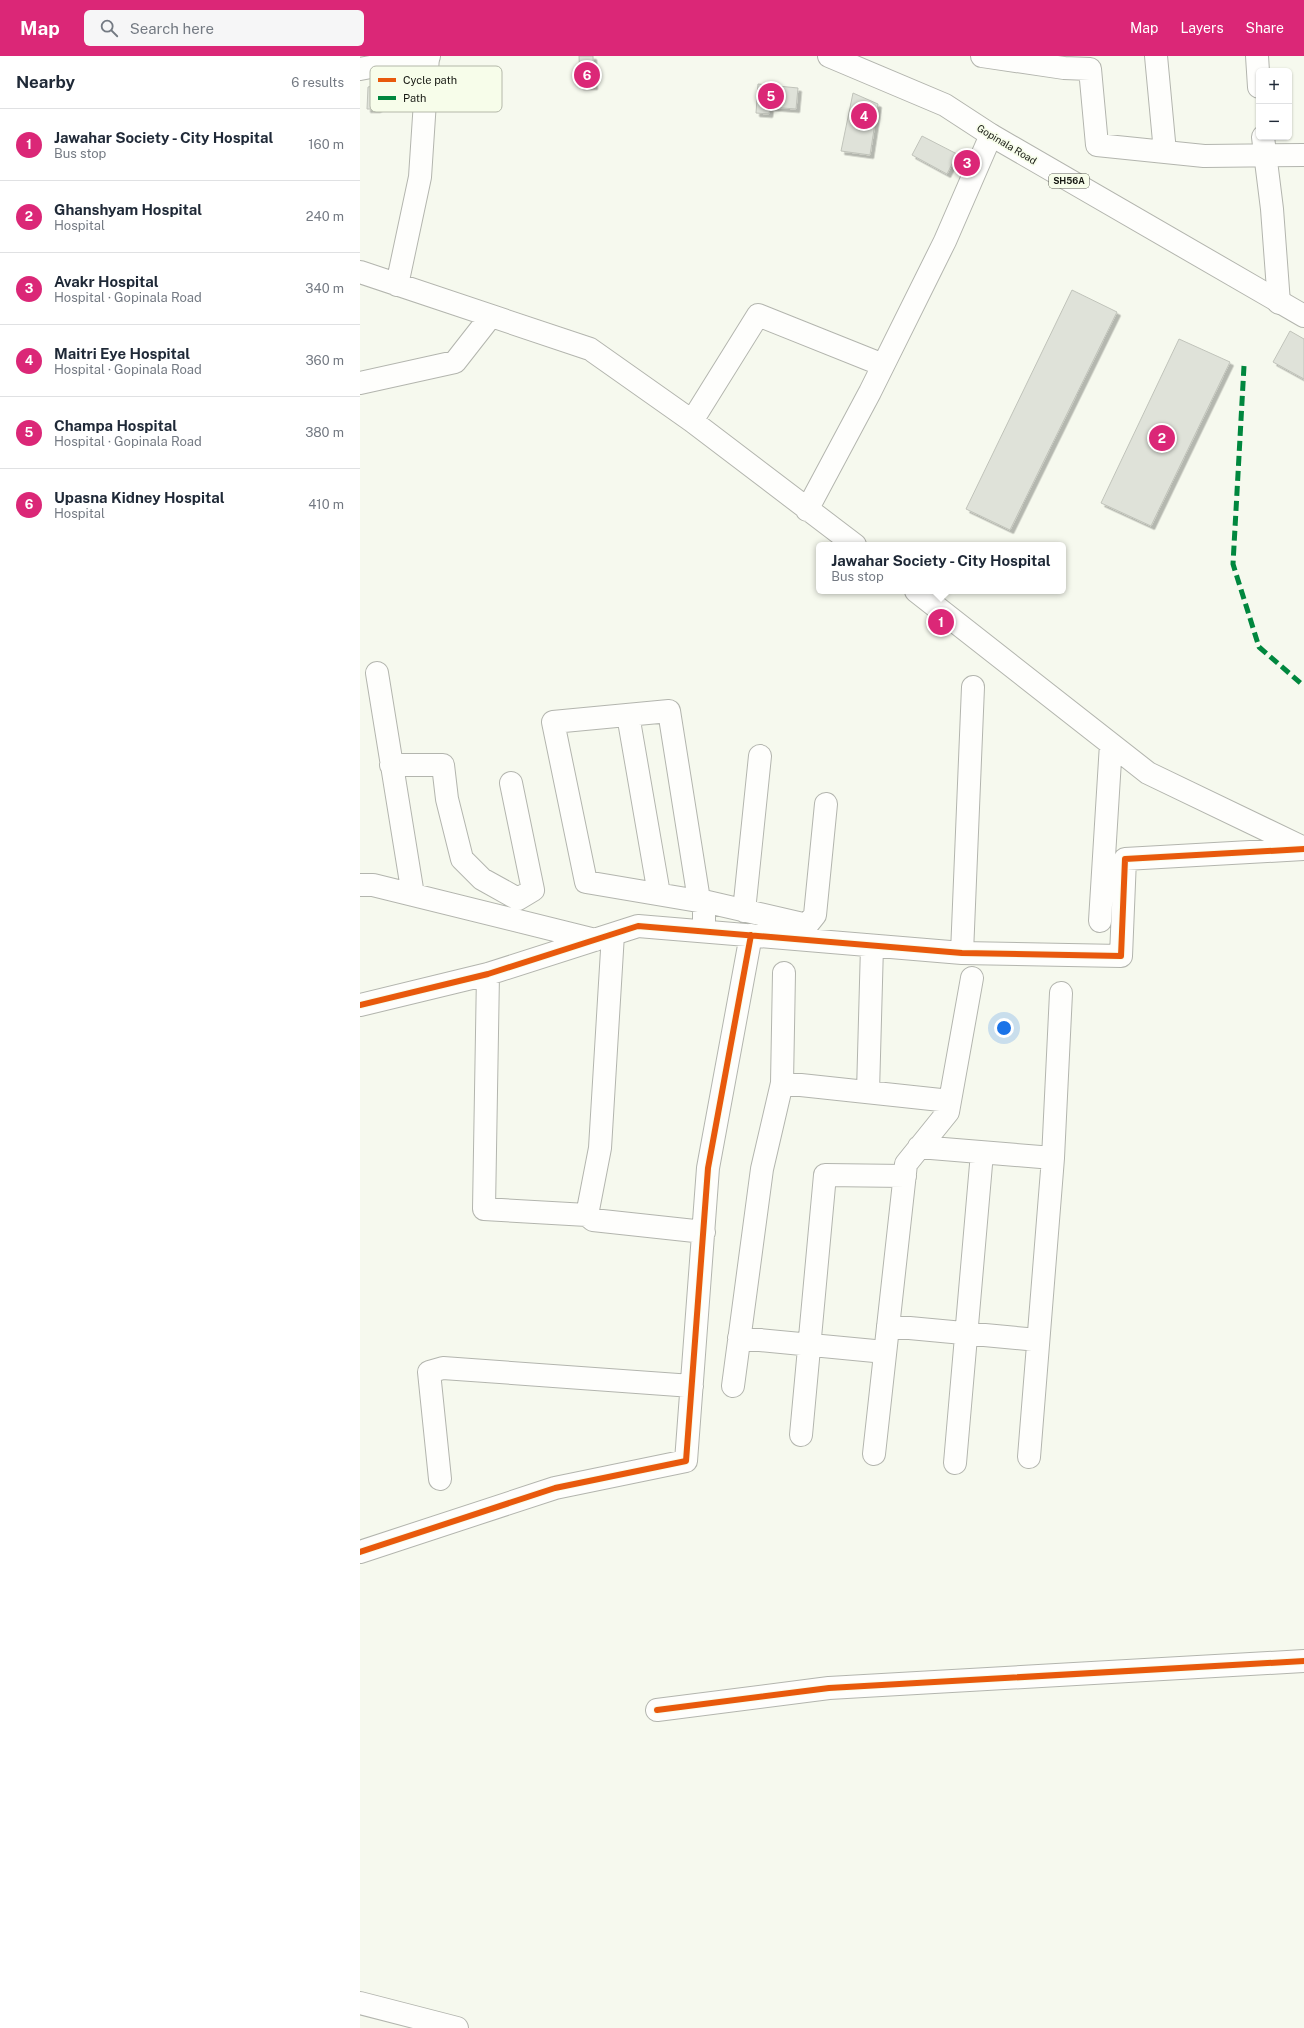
<!DOCTYPE html>
<html lang="en">
<head>
<meta charset="utf-8">
<style>
	body { margin:0; font-family:"Public Sans",sans-serif; background:#f6f6f7; color:#1f2937 }
	.controls { position:absolute; right:12px; top:12px; display:grid; overflow:hidden; border-radius:6px; box-shadow:0 1px 3px #0004 }
	.controls button { width:36px; height:36px; display:grid; place-items:center; padding:0; border:0; border-bottom:1px solid #e0e1e3; background:#fff; color:#1f2937; font:20px sans-serif }
	.you { position:absolute; left:644px; top:972px; width:14px; height:14px; margin:-10px; border:3px solid #fff; border-radius:50%; background:#1a73e8; box-shadow:0 0 0 6px #1a73e833 }
	.badge { display:grid; place-items:center; width:26px; height:26px; border-radius:50%; background:#db2777; color:#fff; font-size:13px; font-weight:700 }
	.pin { position:absolute; translate:-50% -50%; border:2px solid #fff; box-shadow:0 1px 4px #0006 }
	.popup { position:absolute; left:456px; top:486px; width:250px; height:52px; box-sizing:border-box; display:grid; place-content:center; border-radius:6px; background:#fff; filter:drop-shadow(0 1px 3px #0005); font-size:13px; white-space:nowrap; color:#747a83 }
	.popup b { font-size:15px; color:#1f2937 }
	.popup::after { content:''; position:absolute; left:50%; top:100%; margin-left:-8px; border:8px solid transparent; border-top-color:#fff }
	.list { margin:0; padding:0; list-style:none }
	h2 { display:flex; justify-content:space-between; align-items:center; height:52px; margin:0; padding:0 16px; font-size:17px }
	h2 small { font-size:13px; font-weight:400; color:#747a83 }
	.list li { display:grid; grid-template-columns:26px 1fr auto; gap:12px; align-items:center; box-sizing:border-box; height:72px; padding:0 16px; border-top:1px solid #e0e1e3 }
	.list b { display:block; font-size:15px; white-space:nowrap }
	.list p { margin:0; font-size:13px; white-space:nowrap; color:#747a83 }
	.list em { font-size:13px; font-style:normal; color:#747a83 }
	.icon { flex:none; width:22px; height:22px; fill:none; stroke:currentColor; stroke-width:2; stroke-linecap:round; stroke-linejoin:round }
	.map { position:relative; flex:none; width:944px; height:1972px; overflow:hidden }
	header { display:flex; align-items:center; gap:24px; box-sizing:border-box; height:56px; padding:0 20px; background:#db2777; color:#fff }
	header strong { font-size:19px }
	nav { display:flex; gap:22px; margin-inline-start:auto; font-size:14px }
	.search { width:280px; height:36px; background:#f6f6f7; display:flex; align-items:center; gap:10px; box-sizing:border-box; padding:0 14px; border-radius:6px; color:#747a83; font-size:15px }
	main { display:flex }
	aside { flex:1; background:#fff }
	.map>svg:first-child { display:block }
	.building { fill:#dfe2d9; stroke:#c0c3ba; filter:url(#shadow) }
	.lines { fill:none; stroke-linecap:round; stroke-linejoin:round }
	.minor-casing { stroke:#b3b5ae; stroke-width:24 }
	.major-casing { stroke:#b3b5ae; stroke-width:24 }
	.minor { stroke:#fefefc; stroke-width:22 }
	.major { stroke:#fefefc; stroke-width:22 }
	.quiet { stroke:#00873e; stroke-width:5; stroke-dasharray:10 5; stroke-linecap:butt }
	.cycleway-casing { stroke:#f7fdea; stroke-width:8 }
	.cycleway { stroke:#e8590c; stroke-width:6 }
	.labels { text-anchor:middle; stroke-width:3.5; stroke-linejoin:round; paint-order:stroke }
	.shield { fill:#f7fdea; stroke:#5a5d53; stroke-width:1 }
	.shield-label { font-size:9px; font-weight:bold; fill:#161812 }
	.street-label { font-size:10px; fill:#161812; stroke:#f7fdea }
	.key { fill:#f7fdea; stroke:#b4b8a9; stroke-width:1 }
	.key-label { font-size:11px; fill:#161812 }
</style>
</head>
<body>
<header>
<strong>Map</strong>
<div class="search"><svg class="icon" aria-label="search" viewBox="0 0 24 24"><circle cx="10" cy="10" r="6"/><path d="M15 15l6 6"/></svg>Search here</div>
<nav><a>Map</a><a>Layers</a><a>Share</a></nav>
</header>
<main>
<aside>
<h2>Nearby<small>6 results</small></h2>
<ul class="list">
<li><span class="badge">1</span><div><b>Jawahar Society - City Hospital</b><p>Bus stop</p></div><em>160 m</em></li>
<li><span class="badge">2</span><div><b>Ghanshyam Hospital</b><p>Hospital</p></div><em>240 m</em></li>
<li><span class="badge">3</span><div><b>Avakr Hospital</b><p>Hospital · Gopinala Road</p></div><em>340 m</em></li>
<li><span class="badge">4</span><div><b>Maitri Eye Hospital</b><p>Hospital · Gopinala Road</p></div><em>360 m</em></li>
<li><span class="badge">5</span><div><b>Champa Hospital</b><p>Hospital · Gopinala Road</p></div><em>380 m</em></li>
<li><span class="badge">6</span><div><b>Upasna Kidney Hospital</b><p>Hospital</p></div><em>410 m</em></li>
</ul>
</aside>
<div class="map">
<svg width="944" height="1972" viewBox="0 0 944 1972">
	<defs>
		<filter id="shadow"><feDropShadow dx="3.5" dy="3.5" stdDeviation="0" flood-color="#0004"/></filter>
	</defs>
	<rect width="100%" height="100%" fill="#f6f9ee"/>
	<path class="building" d="M219,0H233L234,30H220Z
		M59,19L58,46L26,47L17,53H7L8,31Z
		M398,28L438,32L436,53L410,51L409,58L396,57Z
		M493,37L518,48L510,99L481,95Z
		M562,80L597,98L587,118L552,99Z
		M712,234L757,256L650,474L606,453Z
		M930,275L944,283V323L913,306Z
		M819,283L870,306L791,470L741,447Z"/>
	<g class="lines">
		<defs>
			<path id="minor" d="M622,0L704,12L730,13L737,89L844,100L944,99
				M796,0L805,96
				M897,0L899,31
				M903,81L912,153L919,247
				M0,216L230,293L332,365L495,489
				M37,229L60,121L68,0
				M0,327L95,306L131,260
				M332,365L398,259L523,309
				M447,454L510,336L585,185L631,79
				M556,535L788,717L944,792
				M17,617L53,839
				M268,659L299,838
				M31,709H83L87,743L102,803L122,823L158,843L173,834L151,727
				M0,829H13L235,884
				M384,855L400,700
				M740,865L751,688
				M344,875V846L226,826L193,666L309,655L339,844L447,869L455,859L466,748
				M602,897L613,631
				M128,918L124,1153L227,1159L233,1164L344,1176
				M0,949L128,918L278,870L602,897L761,900L765,803L944,793
				M422,1027L424,917
				M508,1036L512,890
				M559,1091L693,1102L669,1401
				M693,1102L701,937
				M227,1159L240,1092L253,878
				M528,1270L678,1284
				M379,1282L525,1296
				M373,1330L402,1113L422,1027L590,1045
				M441,1379L465,1119L545,1120
				M514,1398L546,1108L588,1056L612,922
				M595,1407L622,1097
				M80,1423L69,1316L83,1312L332,1330
				M0,1496L195,1432L326,1405L348,1112L391,879
				M297,1654L469,1632L944,1605
				M0,1947L97,1972"/>
			<path id="major" d="M469,0L585,49L631,79L944,260
				M0,13L69,0"/>
		</defs>
		<use href="#minor" class="minor-casing"/>
		<use href="#major" class="major-casing"/>
		<use href="#minor" class="minor"/>
		<use href="#major" class="major"/>
		<path class="quiet" d="M884,310L873,508L899,591L944,630"/>
		<defs>
			<path id="cycleway" d="M0,949L128,918L278,870L602,897L761,900L765,803L944,793
				M0,1496L195,1432L326,1405L348,1112L391,879
				M297,1654L469,1632L944,1605"/>
		</defs>
		<use href="#cycleway" class="cycleway-casing"/>
		<use href="#cycleway" class="cycleway"/>
	</g>
	<g class="labels">
		<rect class="shield" x="689" y="118" width="40" height="14" rx="3"/>
		<g class="shield-label">
			<text x="709" y="128">SH56A</text>
		</g>
		<g class="street-label">
			<text transform="translate(647 88) rotate(31)" y="4">Gopinala Road</text>
		</g>
	</g>
	<rect x="10" y="10" width="132" height="46" rx="6" class="key"/>
	<rect x="18" y="22" width="18" height="4" fill="#e8590c"/>
	<rect x="18" y="40" width="18" height="4" fill="#00873e"/>
	<g class="key-label">
		<text x="43" y="28">Cycle path</text>
		<text x="43" y="46">Path</text>
	</g>
</svg>
<div class="controls">
<button>+</button>
<button>−</button>
</div>
<div class="you"></div>
<div class="pin badge" style="left:581px;top:566px">1</div>
<div class="popup"><b>Jawahar Society - City Hospital</b>Bus stop</div>
<div class="pin badge" style="left:802px;top:382px">2</div>
<div class="pin badge" style="left:607px;top:107px">3</div>
<div class="pin badge" style="left:504px;top:60px">4</div>
<div class="pin badge" style="left:411px;top:40px">5</div>
<div class="pin badge" style="left:227px;top:19px">6</div>
</div>
</main>
</body>
</html>
